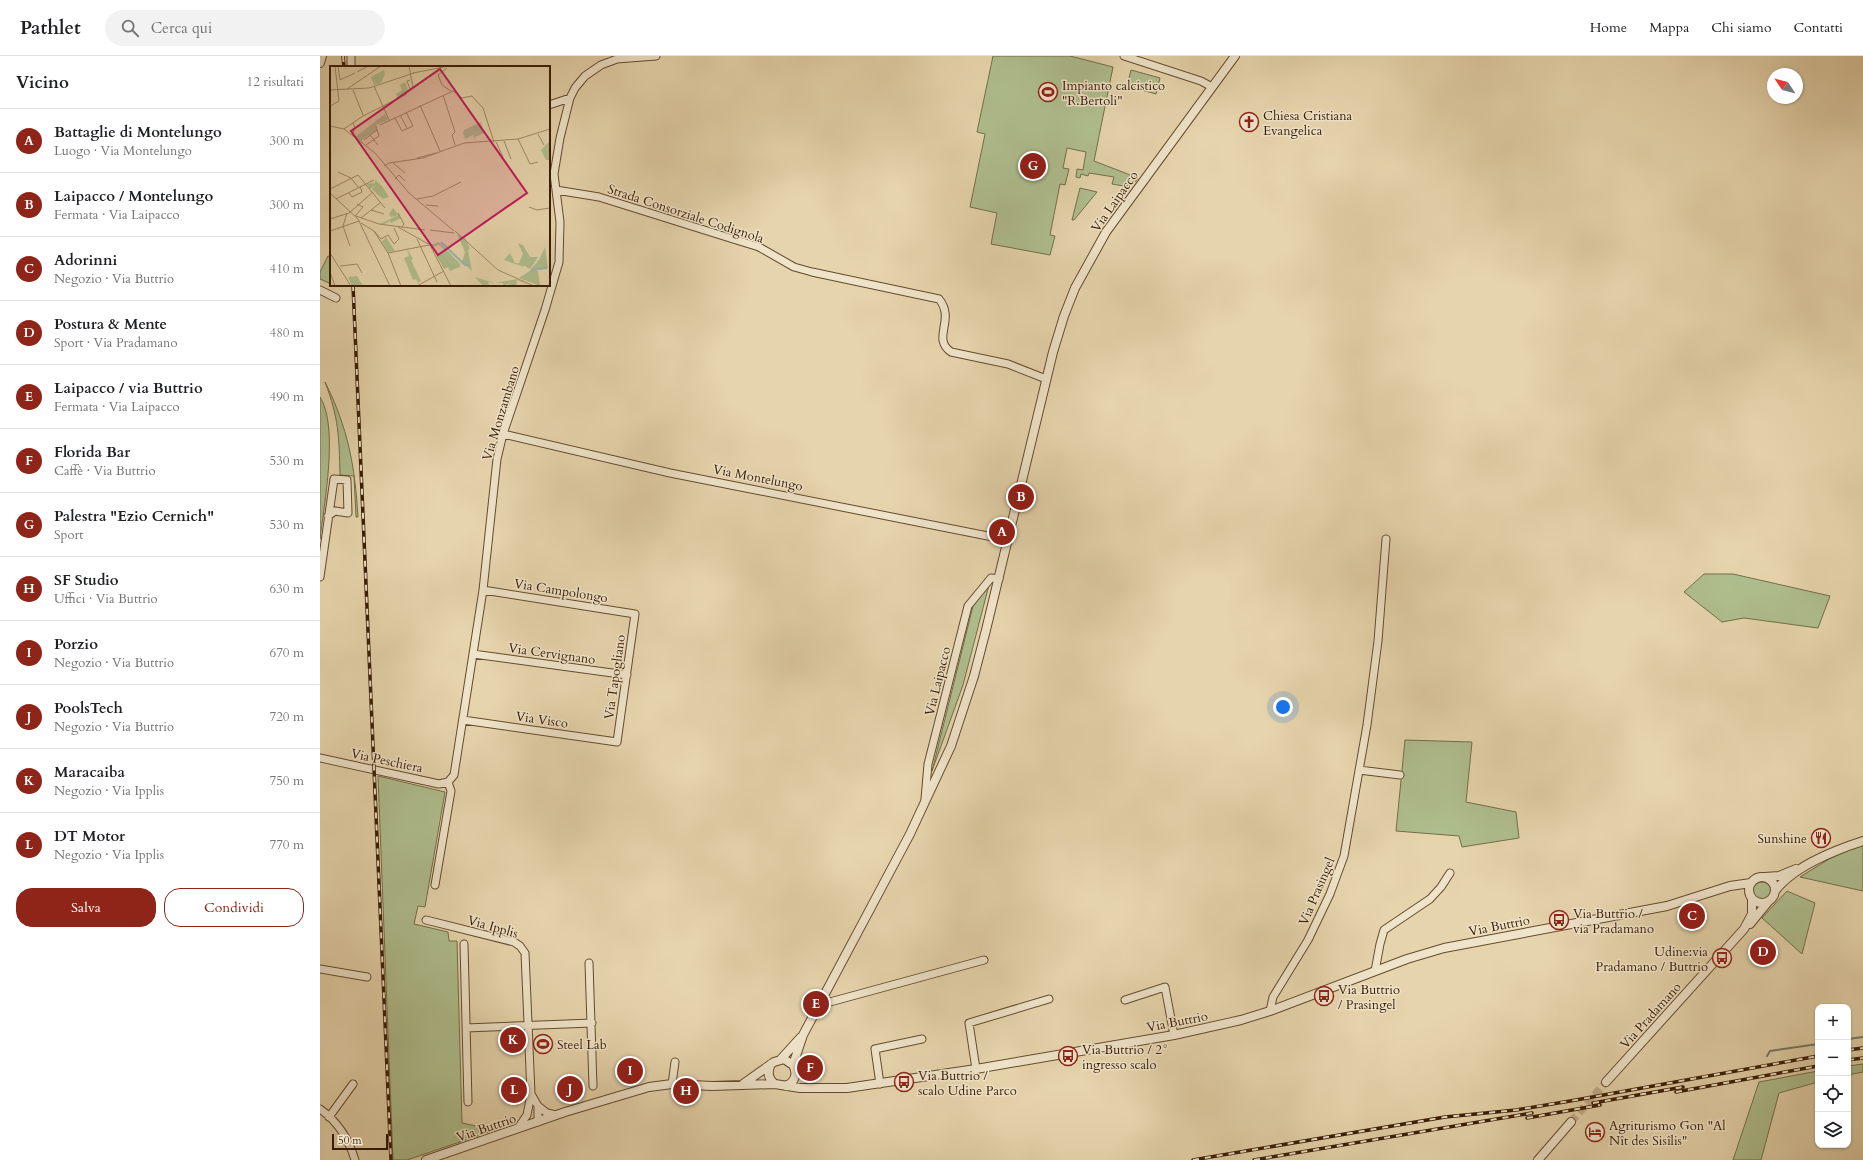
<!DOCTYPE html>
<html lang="it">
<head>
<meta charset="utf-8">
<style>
	body { margin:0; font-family:Cardo,serif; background:#f2f2f2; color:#202124 }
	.controls { position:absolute; right:12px; bottom:12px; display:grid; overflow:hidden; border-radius:8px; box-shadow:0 1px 3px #0004 }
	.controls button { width:36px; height:36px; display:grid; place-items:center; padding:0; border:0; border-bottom:1px solid #e0e0e0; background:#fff; color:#202124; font:20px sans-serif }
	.compass { position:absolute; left:1447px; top:12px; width:36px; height:36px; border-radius:50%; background:#fff; box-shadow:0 1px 3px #0004; rotate:305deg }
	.scale { position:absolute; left:12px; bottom:10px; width:56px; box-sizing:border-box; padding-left:4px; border:2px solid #391d04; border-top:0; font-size:11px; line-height:14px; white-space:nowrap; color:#391d04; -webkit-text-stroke:3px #efe3c9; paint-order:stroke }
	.you { position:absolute; left:963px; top:651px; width:14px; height:14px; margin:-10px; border:3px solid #fff; border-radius:50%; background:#1a73e8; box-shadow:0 0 0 6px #1a73e833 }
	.badge { display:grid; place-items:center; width:26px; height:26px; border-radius:50%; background:#8f2418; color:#fff; font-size:13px; font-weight:700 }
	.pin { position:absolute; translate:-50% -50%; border:2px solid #fff; box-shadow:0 1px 4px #0006 }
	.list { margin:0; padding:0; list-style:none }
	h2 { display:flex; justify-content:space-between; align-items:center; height:52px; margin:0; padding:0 16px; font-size:17px }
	h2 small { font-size:13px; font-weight:400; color:#757577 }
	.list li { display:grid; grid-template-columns:26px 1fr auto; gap:12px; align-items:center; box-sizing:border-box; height:64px; padding:0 16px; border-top:1px solid #e0e0e0 }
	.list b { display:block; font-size:15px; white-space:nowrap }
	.list p { margin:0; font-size:13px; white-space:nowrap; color:#757577 }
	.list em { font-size:13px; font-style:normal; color:#757577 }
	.actions { display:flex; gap:8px; padding:12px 16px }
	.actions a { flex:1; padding:9px 0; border:1px solid #8f2418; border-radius:16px; text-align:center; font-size:14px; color:#8f2418 }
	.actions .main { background:#8f2418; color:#fff }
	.icon { flex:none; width:22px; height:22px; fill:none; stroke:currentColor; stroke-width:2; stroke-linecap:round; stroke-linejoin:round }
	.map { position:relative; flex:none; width:1543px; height:1104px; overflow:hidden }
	header { display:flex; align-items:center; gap:24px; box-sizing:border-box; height:56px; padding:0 20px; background:#fff; border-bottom:1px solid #e0e0e0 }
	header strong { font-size:19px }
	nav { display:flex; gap:22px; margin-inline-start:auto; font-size:14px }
	.search { width:280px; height:36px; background:#f2f2f2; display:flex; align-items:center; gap:10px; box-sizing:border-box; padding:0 14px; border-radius:22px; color:#757577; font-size:15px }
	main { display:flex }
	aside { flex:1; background:#fff }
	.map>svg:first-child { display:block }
	.green { fill:#afbe8e; stroke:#746e49 }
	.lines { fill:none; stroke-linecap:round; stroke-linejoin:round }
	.stream { stroke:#73796d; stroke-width:2 }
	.tertiary-tunnel { stroke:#c3af8a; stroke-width:8; stroke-dasharray:8 4; stroke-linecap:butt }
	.minor-casing { stroke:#644b2e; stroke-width:9 }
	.tertiary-casing { stroke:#644b2e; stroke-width:10 }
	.minor { stroke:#efe3c9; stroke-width:7 }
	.tertiary { stroke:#efe3c9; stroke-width:8 }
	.rail-casing { stroke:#391d04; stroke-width:3.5 }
	.rail { stroke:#efe3c9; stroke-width:2; stroke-dasharray:6; stroke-linecap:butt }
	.labels { text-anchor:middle; stroke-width:3; stroke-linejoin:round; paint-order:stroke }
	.poi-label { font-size:13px; fill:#391d04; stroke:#efe3c9; text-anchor:start }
	.street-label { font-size:13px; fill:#391d04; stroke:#efe3c9 }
	.inset-river { fill:none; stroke:#99b6b3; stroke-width:2 }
	.inset-road { fill:none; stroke:#a18b69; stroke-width:1 }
	.view { fill:#c2185b; fill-opacity:0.15; stroke:#c2185b; stroke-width:2 }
	.inset-edge { fill:none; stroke:#391d04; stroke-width:2 }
</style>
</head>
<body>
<header>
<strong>Pathlet</strong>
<div class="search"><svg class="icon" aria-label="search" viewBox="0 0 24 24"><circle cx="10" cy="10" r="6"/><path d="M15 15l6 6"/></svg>Cerca qui</div>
<nav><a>Home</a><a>Mappa</a><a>Chi siamo</a><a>Contatti</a></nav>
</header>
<main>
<aside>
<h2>Vicino<small>12 risultati</small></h2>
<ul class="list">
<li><span class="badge">A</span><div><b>Battaglie di Montelungo</b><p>Luogo · Via Montelungo</p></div><em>300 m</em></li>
<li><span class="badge">B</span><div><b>Laipacco / Montelungo</b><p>Fermata · Via Laipacco</p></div><em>300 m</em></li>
<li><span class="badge">C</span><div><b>Adorinni</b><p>Negozio · Via Buttrio</p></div><em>410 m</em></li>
<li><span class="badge">D</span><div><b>Postura &amp; Mente</b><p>Sport · Via Pradamano</p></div><em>480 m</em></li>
<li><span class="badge">E</span><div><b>Laipacco / via Buttrio</b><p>Fermata · Via Laipacco</p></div><em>490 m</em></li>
<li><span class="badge">F</span><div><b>Florida Bar</b><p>Caffè · Via Buttrio</p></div><em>530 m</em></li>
<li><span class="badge">G</span><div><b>Palestra &quot;Ezio Cernich&quot;</b><p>Sport</p></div><em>530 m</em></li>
<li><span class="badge">H</span><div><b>SF Studio</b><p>Uffici · Via Buttrio</p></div><em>630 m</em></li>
<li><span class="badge">I</span><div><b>Porzio</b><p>Negozio · Via Buttrio</p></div><em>670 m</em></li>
<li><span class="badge">J</span><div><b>PoolsTech</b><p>Negozio · Via Buttrio</p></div><em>720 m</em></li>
<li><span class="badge">K</span><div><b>Maracaiba</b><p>Negozio · Via Ipplis</p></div><em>750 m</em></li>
<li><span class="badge">L</span><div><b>DT Motor</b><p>Negozio · Via Ipplis</p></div><em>770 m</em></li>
</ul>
<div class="actions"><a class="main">Salva</a><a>Condividi</a></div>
</aside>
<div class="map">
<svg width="1543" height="1104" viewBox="0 0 1543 1104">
	<rect width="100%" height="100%" fill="#e6d4ac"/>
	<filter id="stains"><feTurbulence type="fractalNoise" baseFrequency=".005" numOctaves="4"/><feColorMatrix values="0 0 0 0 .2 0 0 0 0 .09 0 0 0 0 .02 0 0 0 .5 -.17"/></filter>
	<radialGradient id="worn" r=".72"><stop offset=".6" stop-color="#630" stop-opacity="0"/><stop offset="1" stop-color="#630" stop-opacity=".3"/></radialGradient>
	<path class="green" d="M673,0H750L793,11L774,105L818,122C811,133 804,130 792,128L794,121L769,117L768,120L761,118L760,122L756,121L757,113L763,114L766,96L747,92L743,112L749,113L745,129L740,128L730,179L735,180L730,199L671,188L677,157L650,151L665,78L657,76Z
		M811,14L840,22L836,38L807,30Z
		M760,132L777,136L754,164H752Z
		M8,200L11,201V228L0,223V216Z
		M5,326C28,372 35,410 38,461H36L34,420L20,419C19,381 19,362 5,326Z
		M0,341C19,371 4,448 0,483Z
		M1384,518H1413L1510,540L1498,572L1424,562L1402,566L1364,536Z
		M669,529L643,629L612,715L653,550Z
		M1085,684L1152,686L1146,746L1196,756L1199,782L1142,791L1139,780L1076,775Z
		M58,720L125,736L105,851L98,850L94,868L128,876L129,885H137L142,1067L175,1074L87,1104H73Z
		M1543,788V835L1480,821L1509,803Z
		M1433 835a9 9 0 1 1 18 0a9 9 0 1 1-18 0Z
		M1467,835L1495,847L1482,898L1442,862Z
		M1543,1008V1016L1528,1019V1010Z
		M1498,1015V1026L1459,1037L1441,1104H1413L1439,1026Z"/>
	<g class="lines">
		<path class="stream" d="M1528,983L1543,981
			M1447,1000L1450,995L1498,988"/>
		<path class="tertiary-tunnel" d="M1251,1066L1286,1026"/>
		<defs>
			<path id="minor" d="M31,0V11
				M804,0L881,25L892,31
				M229,49L250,42
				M236,134L279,141L413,183L439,191L474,211L492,216L619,243C636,264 611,282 631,296L688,308L726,323
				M0,234L16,242
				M183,378L350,417L688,484
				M0,521L14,423L27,424L28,457L15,455L8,460
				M153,598L307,619
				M143,664L297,686L315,558L163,534
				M0,702L119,728L128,726
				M1039,714L1080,719
				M128,726L134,719L163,534L177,403L183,378L225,254L239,206L240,166L234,118L240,82L250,42L255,32L265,20L281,9L297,3L336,0
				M605,743L608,708L648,550L671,522L679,523
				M115,829L131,735L128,726
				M106,864L194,886L200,890L205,897L211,1038L207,1059L198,1072
				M144,888L148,1046
				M269,907L273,1030
				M0,913L47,921
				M1055,915L1060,888L1064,874L1110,843L1121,831L1130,817
				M805,944L845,931L854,979
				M499,949L664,904
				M950,955L953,941L988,884L1010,838L1024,800L1047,669L1058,585L1066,483
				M146,972L272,967
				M656,1013L649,967L729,943
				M352,1028L355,1006
				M560,1028L555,993L602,983
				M211,1038L218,1050V1066
				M218,1050L227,1057L236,1059
				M0,1053C17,1065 29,1084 35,1104
				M9,1061L33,1028"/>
			<path id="tertiary" d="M0,7L2,0
				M1429 834a13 13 0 1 1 26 0a13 13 0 1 1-26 0Z
				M1445,821L1459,820L1476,813
				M1455,835C1473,811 1515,794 1543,785
				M1430,868L1448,846
				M461,1003L481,981
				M451,1008C447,1016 448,1023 455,1028
				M473,1009L483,979L590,778L631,690L654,620L666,574L733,296L744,260L755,232L786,176L915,0
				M1286,1026L1424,873L1432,858V843
				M423,1028L454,1006L464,1003L473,1009C478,1018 475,1026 466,1030
				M106,1104L245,1056L329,1031L352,1028L392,1030L455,1028L480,1032H527L656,1013L854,979L921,964L950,955L1087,903L1124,892L1347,850L1410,830L1431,827
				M1218,1104L1251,1066"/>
		</defs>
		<use href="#minor" class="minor-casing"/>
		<use href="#tertiary" class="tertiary-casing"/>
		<use href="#minor" class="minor"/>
		<use href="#tertiary" class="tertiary"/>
		<defs>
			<path id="rail" d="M23,0L24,11
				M33,229L71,1104
				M1528,994L1543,992
				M1528,1004L1543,1002
				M1356,1036L1498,1010
				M1273,1047L1363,1031
				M1207,1062L1280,1049
				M873,1104L1125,1061L1196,1054L1256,1044L1498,1000
				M934,1104L1212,1057"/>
		</defs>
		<use href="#rail" class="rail-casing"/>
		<use href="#rail" class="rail"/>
	</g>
	<defs>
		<symbol id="stadium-ring" viewBox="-11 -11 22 22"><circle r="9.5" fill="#efe3c9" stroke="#8f2418" stroke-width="1.5"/><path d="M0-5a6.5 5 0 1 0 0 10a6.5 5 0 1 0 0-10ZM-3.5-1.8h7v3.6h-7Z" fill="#8f2418"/></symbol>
		<symbol id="church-ring" viewBox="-11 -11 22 22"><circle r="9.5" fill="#efe3c9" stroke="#8f2418" stroke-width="1.5"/><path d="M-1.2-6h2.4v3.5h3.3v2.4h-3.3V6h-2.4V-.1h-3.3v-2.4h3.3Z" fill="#8f2418"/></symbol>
		<symbol id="restaurant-ring" viewBox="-11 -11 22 22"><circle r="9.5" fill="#efe3c9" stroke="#8f2418" stroke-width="1.5"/><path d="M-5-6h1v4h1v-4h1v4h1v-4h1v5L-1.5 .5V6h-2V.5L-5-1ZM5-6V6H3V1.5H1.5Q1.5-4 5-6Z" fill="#8f2418"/></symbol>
		<symbol id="bus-ring" viewBox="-11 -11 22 22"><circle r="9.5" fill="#efe3c9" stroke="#8f2418" stroke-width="1.5"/><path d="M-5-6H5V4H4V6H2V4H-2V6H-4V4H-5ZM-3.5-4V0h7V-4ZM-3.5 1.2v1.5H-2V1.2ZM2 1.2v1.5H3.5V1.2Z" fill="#8f2418"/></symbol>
		<symbol id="hotel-ring" viewBox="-11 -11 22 22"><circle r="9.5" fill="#efe3c9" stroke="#8f2418" stroke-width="1.5"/><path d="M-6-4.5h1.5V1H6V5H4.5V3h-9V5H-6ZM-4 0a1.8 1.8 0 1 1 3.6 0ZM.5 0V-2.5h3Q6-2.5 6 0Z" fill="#8f2418"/></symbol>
	</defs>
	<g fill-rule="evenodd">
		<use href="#stadium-ring" x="717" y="25" width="22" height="22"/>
		<use href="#church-ring" x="918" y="55" width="22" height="22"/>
		<use href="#restaurant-ring" x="1490" y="771" width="22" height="22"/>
		<use href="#bus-ring" x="1228" y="853" width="22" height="22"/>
		<use href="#bus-ring" x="1391" y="891" width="22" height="22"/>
		<use href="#bus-ring" x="993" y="929" width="22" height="22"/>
		<use href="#stadium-ring" x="212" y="977" width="22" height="22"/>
		<use href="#bus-ring" x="737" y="989" width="22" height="22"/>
		<use href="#bus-ring" x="573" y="1015" width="22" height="22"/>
		<use href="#hotel-ring" x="1264" y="1065" width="22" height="22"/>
	</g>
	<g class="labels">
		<g class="poi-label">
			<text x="742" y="34">Impianto calcistico<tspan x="742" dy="15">"R.Bertoli"</tspan></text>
			<text x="943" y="64">Chiesa Cristiana<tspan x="943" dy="15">Evangelica</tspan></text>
			<text x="1487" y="787" text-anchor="end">Sunshine</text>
			<text x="1253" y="862">Via Buttrio /<tspan x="1253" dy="15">via Pradamano</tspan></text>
			<text x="1388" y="900" text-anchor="end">Udine:via<tspan x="1388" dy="15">Pradamano / Buttrio</tspan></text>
			<text x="1018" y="938">Via Buttrio<tspan x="1018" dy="15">/ Prasingel</tspan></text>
			<text x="237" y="993">Steel Lab</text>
			<text x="762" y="998">Via Buttrio / 2°<tspan x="762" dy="15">ingresso scalo</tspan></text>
			<text x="598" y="1024">Via Buttrio /<tspan x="598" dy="15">scalo Udine Parco</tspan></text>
			<text x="1289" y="1074">Agriturismo Gon "Al<tspan x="1289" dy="15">Nît des Sisîlis"</tspan></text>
		</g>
		<g class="street-label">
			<text transform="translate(794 145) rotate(-55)" y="5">Via Laipacco</text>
			<text transform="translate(366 157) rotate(18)" y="5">Strada Consorziale Codignola</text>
			<text transform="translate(180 357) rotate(-73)" y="5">Via Monzambano</text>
			<text transform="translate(438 421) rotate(11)" y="5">Via Montelungo</text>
			<text transform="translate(241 534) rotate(9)" y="5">Via Campolongo</text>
			<text transform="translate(232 597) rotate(8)" y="5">Via Cervignano</text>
			<text transform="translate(294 621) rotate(-82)" y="5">Via Tapogliano</text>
			<text transform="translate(617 625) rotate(-76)" y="5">Via Laipacco</text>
			<text transform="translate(222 663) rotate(8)" y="5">Via Visco</text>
			<text transform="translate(67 704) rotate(12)" y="5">Via Peschiera</text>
			<text transform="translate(996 835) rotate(-67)" y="5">Via Prasingel</text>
			<text transform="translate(1179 869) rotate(-11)" y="5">Via Buttrio</text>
			<text transform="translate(173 870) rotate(16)" y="5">Via Ipplis</text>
			<text transform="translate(1330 959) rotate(-48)" y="5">Via Pradamano</text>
			<text transform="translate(857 965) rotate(-11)" y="5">Via Buttrio</text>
			<text transform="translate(166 1071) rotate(-19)" y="5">Via Buttrio</text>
		</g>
	</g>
	<g transform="translate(10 10)">
		<rect width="220" height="220" fill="#e6d4ac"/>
		<path d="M54,4L55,8L51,17L44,19L41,11ZM75,16L78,24L83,22L68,32L66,28L72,24L70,19ZM55,48L58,54L46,59L47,64L32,74L33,77L25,71ZM151,56L154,67L145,71L146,75L143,70L145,68L135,73L133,67L134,64ZM220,75V94H216L211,84ZM45,114L52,120L59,131L53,133L46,127L42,123L47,118L40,123L37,118L45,117ZM63,142L71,152L61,157L60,155L54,158H50L68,149L61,151L59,148ZM127,168L135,172L140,183L138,184L142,205L132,196L135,186ZM56,171L65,185L58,186L52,176ZM109,176L134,202L130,198V201L120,205L118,201L114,203L106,189L116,185L109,179L102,181L100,179ZM188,177L193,179L200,191H208L200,203L193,199L194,201L174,194L180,187L185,197H189L193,188ZM215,181L218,202L201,203L209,194ZM77,183L83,193L81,194L91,215L88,217L86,213L83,214L74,192L79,190ZM201,204L208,205L210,220L189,212ZM27,210L33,220H22L18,211ZM145,211L165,217L187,213L202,220L187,214L186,220H177L181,216L174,220L173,217H165L158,216L159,220H153Z" fill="#afbe8e"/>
		<path class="inset-river" d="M111,176L135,199H140M201,204L217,202"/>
		<path class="inset-road" d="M8,0L10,14L25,7M79,0L83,21M117,2L108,9L112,19L121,25M27,6L38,0M83,7L119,0M80,14L77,15L80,23L83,21M44,20L59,54M17,23L51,0M0,24L39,22L84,7M23,24L33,49M113,29L125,66L122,69L125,79M90,39L110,85M0,40L9,35L5,0M70,49L77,62M65,52L72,65L83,60L76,46M50,59L123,25L132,32L142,30L153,42L164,76M0,60L14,63L45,87L79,127L124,165M14,63L33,50L77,28M208,68L214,79M22,69L25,62L23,57M40,69L48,79M188,73L200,98L208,96M34,74L47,64M174,75L181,93M166,76L173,91M36,79L49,70L46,60M87,92L106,87M62,96L75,107M54,100L59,97L93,92L134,77L188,73L220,63M8,106L21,112L28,121M65,113L69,109L75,115M0,123L28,109L55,142M0,127L28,153L60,220M19,127L22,131L32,126L30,120M6,133L44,114M87,133L103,130L131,116M96,139L108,140M199,141L207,144L220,142M41,144L54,148M17,147L13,160L20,180M68,147L74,158L72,161M25,150L33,141L27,138M26,150L49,158L95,164M31,152L50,137M0,153L19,147L43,126M31,157L44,165L58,187L71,220M68,161L100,179L121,220M100,164L124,167M0,165L29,155M44,165L51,173L58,169L64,178L69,173L64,162M125,165L168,204L204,220M87,173L107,216M0,187L21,220M58,187L99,179M10,200L27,198L32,207M0,206L5,220M87,220L114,205"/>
		<path class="view" d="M110,3L197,127L108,189L21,65Z"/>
		<rect width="220" height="220" class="inset-edge"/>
	</g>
	<rect width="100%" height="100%" filter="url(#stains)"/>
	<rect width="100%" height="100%" fill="url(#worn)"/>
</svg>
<div class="controls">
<button>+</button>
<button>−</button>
<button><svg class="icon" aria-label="locate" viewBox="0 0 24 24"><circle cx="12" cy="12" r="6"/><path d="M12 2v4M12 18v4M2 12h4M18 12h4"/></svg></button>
<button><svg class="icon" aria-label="layers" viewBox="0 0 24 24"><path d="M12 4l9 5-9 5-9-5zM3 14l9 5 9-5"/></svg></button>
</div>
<svg class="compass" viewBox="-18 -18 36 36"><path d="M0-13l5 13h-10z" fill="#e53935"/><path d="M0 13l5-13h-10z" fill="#757577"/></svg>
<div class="scale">50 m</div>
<div class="you"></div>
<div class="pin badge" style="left:682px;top:476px">A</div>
<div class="pin badge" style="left:701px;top:441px">B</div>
<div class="pin badge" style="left:1372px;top:860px">C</div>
<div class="pin badge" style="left:1443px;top:896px">D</div>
<div class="pin badge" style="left:496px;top:948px">E</div>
<div class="pin badge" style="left:490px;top:1012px">F</div>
<div class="pin badge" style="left:713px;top:110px">G</div>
<div class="pin badge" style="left:366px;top:1035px">H</div>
<div class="pin badge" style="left:310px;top:1015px">I</div>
<div class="pin badge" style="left:250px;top:1033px">J</div>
<div class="pin badge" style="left:193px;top:984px">K</div>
<div class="pin badge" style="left:194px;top:1034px">L</div>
</div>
</main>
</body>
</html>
